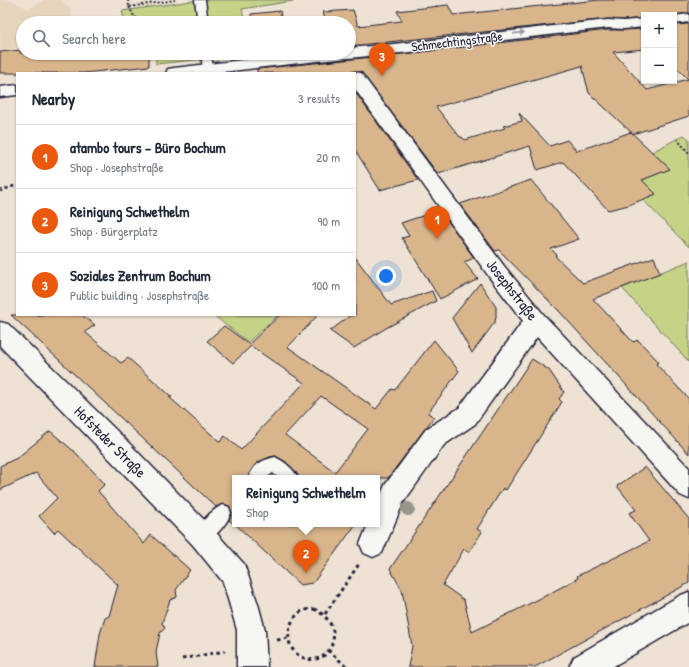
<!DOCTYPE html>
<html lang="en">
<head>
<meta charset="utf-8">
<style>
	body { margin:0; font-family:"Patrick Hand",sans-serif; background:#f2f2f3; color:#1f2937 }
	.controls { position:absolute; right:12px; top:12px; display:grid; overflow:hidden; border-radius:0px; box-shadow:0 1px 3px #0004 }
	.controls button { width:36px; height:36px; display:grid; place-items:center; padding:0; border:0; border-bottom:1px solid #e0e1e3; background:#fff; color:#1f2937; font:20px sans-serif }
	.you { position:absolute; left:386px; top:276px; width:14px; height:14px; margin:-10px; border:3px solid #fff; border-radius:50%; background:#1a73e8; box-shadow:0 0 0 6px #1a73e833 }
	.badge { display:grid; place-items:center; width:26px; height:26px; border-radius:50%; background:#ea580c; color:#fff; font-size:13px; font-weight:700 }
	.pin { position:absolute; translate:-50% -33px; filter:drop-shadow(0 1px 2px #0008) }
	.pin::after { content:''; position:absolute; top:21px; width:14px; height:12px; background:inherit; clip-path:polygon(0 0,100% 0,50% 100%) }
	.popup { position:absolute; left:232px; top:475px; width:148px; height:52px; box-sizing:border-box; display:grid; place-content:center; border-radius:0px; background:#fff; filter:drop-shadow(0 1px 3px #0005); font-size:13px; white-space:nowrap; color:#747a83 }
	.popup b { font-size:15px; color:#1f2937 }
	.popup::after { content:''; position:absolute; left:50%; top:100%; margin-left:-8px; border:8px solid transparent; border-top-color:#fff }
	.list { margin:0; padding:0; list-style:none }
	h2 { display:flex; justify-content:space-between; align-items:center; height:52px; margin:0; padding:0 16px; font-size:17px }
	h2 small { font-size:13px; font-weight:400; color:#747a83 }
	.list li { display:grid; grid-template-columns:26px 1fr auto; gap:12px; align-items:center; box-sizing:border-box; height:64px; padding:0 16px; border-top:1px solid #e0e1e3 }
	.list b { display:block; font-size:15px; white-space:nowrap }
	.list p { margin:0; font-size:13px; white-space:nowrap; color:#747a83 }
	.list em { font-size:13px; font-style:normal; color:#747a83 }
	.icon { flex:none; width:22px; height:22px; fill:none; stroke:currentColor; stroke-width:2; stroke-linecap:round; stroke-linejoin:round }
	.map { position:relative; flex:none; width:689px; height:667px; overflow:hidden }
	.search { position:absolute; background:#fff; box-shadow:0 1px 3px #0004; left:16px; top:16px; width:340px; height:44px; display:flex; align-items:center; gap:10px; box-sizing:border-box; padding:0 14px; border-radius:22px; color:#747a83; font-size:15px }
	.panel { position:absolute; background:#fff; box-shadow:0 1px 3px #0004; left:16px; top:72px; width:340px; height:244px; border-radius:0px }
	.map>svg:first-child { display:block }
	.built { fill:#e7d4bd }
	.green { fill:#c5d387; stroke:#747a61 }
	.building { fill:#d9b58b; stroke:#22223b; fill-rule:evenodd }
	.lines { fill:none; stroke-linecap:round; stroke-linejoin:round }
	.lane-casing { stroke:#22223b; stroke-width:3 }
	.street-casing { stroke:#22223b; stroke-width:3 }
	.path-far2 { stroke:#22223b; stroke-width:2; stroke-dasharray:2 2; stroke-linecap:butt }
	.path-far1 { stroke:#22223b; stroke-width:2.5; stroke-dasharray:3 3; stroke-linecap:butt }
	.path { stroke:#22223b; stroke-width:3; stroke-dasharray:3.5 3.5; stroke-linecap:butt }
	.lane { fill:#f6f6f2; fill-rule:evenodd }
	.street { fill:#f6f6f2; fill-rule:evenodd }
	.tree { fill:#98968c }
	.oneway { fill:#9797a0 }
	.labels { text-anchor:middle; stroke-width:3; stroke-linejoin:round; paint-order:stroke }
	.far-street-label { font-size:13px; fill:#22223b; stroke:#f6f6f2 }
	.street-label { font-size:15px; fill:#22223b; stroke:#f6f6f2 }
</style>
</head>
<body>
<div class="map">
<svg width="689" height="667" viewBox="0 0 689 667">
	<rect width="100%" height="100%" fill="#ede2d3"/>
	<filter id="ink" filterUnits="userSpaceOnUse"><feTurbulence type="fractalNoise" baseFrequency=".025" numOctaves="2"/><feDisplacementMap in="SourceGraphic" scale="8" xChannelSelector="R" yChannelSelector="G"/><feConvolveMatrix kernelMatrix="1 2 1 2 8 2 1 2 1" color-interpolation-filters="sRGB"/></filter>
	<g filter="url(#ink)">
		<path class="built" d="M0,0H10L29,9L44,0H61L71,10L73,23H23V47L0,51Z"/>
		<path class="green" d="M199,0H299L242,9L245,23H125L122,11Z
			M156,53H250L251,54L156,64Z
			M684,135L689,139V247L643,200L656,194L642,180L670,169L652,152Z
			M689,261V362L622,288Z
			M213,315H278L248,342Z"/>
		<path class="building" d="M599,0H689V13L673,15H644V18L624,20L608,19L349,46V23H326L323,12L353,10L358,26L402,21L397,11L448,5L453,15Z
			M280,11L282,23H252L251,14Z
			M689,24V116L633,134L589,93L582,66L436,107L460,137H462L465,140L505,128L503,126L522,121L519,113L550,146L567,140L577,151L631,132L670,169L642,180L656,194L629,205L608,210L563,162L537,170L530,146L438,174L361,72L355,71L350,73H257V69L421,52L608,30H624L644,29V49L613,52L647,90L688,79L674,65V25Z
			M21,50L20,53H149V66L84,73H0V52Z
			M355,92L418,180L380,190L355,150Z
			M531,180L579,239L551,249L557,255L555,256L583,283L654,257L660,273L593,299L633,342L638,340L659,362L656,364L689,399V454L559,311L499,250L495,251L460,204Z
			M440,210L474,258L464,262L478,279L440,299L402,238L409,236L401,223Z
			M355,257L391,305L432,291L436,301L386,328L354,348L330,331L351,315H355Z
			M480,283L496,307V317L495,322L472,353L452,318Z
			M11,315H82L95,325L85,332L121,363L128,358L172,397H169L220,442L225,436L241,450L304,383L251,346L233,363L207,341L224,326L249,344L280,315H318L288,347L376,409L392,389L395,390L434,340L459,371L428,413L434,417L388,478H299L295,471L286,462L276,456L270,457L256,464L249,474V478H235V525L229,520L232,513L229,506L222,504L216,507ZM321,396L368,429L335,472L285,435Z
			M532,359L549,370L564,392L559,399L562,402L506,490L503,488L477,529L482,532L469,552L464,549L443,585L464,600L472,632L545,596L578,578L577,576L649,541L629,513L636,510L617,486L645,467L689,519V583L535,667H408L412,646L402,590L390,569Z
			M50,431L76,453L105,484L98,491L144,544L151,535L190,570L176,590L177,597L170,600L162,623L165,628L160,633L156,652L158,667H95L100,634L105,618L109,616L118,585L58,529L54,533L39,516L57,498L36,473L0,490V466L17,458Z
			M235,524H356L313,583L300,585Z"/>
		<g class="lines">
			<defs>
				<path id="lane" d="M195,0H205L208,23H198Z
					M201,53H211L213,69L212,71H204L203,69Z
					M275,457C284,461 294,469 298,478H278L273,473L266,478H251L250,475C255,463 263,460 275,457Z
					M223,505L229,507L231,513C227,524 213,540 202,544L196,542L194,536C198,525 212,509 223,505Z"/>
				<path id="street" d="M689,14V22L674,24V16Z
					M644,19V27L624,29L608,28L471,44L421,51L317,61L213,73H166L168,69L174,68L300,53H349V48C436,41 522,29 608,20L624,21Z
					M355,72L361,73L504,266L544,315L689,468V499L680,495L537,337L475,424L444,445L403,503L382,553L373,557L364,553L360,544L368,524H377V503L385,485L426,429L459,408L523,321L490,278L355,89V73H351Z
					M17,85V95L0,97V87Z
					M0,322L8,324L123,437L211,527L244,564L258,604L265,630L267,667H237V630L223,582L193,545L0,346Z
					M689,592V622L612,667H569L574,657L679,596Z"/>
			</defs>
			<use href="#lane" class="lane-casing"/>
			<use href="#street" class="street-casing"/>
			<path class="path-far2" d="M128,0L129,7L175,0
				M129,7L134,16L142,23
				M677,139L689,153"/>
			<path class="path-far1" d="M0,191L17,185"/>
			<path class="path" d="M314,609C329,616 340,633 329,650C319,666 295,660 290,644C286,633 291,617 302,611C305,609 310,610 314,609Z
				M325,614L359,564
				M277,640L289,638
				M328,650L347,667
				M182,659L225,651"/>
			<use href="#lane" class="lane"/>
			<use href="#street" class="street"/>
		</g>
		<circle class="tree" cx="408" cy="509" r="7"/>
		<defs><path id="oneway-solid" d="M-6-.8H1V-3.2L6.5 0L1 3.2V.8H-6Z"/></defs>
		<use class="oneway" href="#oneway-solid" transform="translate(519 33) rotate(-6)"/>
	</g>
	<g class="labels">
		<g class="far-street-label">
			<text transform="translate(457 41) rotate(-7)" y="5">Schmechtingstraße</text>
		</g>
		<g class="street-label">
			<text transform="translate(512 290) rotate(52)" y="5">Josephstraße</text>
			<text transform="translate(110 442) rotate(45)" y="5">Hofsteder Straße</text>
		</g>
	</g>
</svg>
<div class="controls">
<button>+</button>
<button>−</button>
</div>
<div class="you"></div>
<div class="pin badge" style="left:437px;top:239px">1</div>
<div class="pin badge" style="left:306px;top:573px">2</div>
<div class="popup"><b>Reinigung Schwethelm</b>Shop</div>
<div class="pin badge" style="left:382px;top:76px">3</div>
<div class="search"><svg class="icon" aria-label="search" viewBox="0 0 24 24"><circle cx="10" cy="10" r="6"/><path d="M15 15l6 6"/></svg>Search here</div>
<section class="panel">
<h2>Nearby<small>3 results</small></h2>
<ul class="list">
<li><span class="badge">1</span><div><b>atambo tours – Büro Bochum</b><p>Shop · Josephstraße</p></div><em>20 m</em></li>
<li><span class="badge">2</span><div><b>Reinigung Schwethelm</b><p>Shop · Bürgerplatz</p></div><em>90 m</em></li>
<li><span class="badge">3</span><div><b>Soziales Zentrum Bochum</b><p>Public building · Josephstraße</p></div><em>100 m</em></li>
</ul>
</section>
</div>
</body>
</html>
